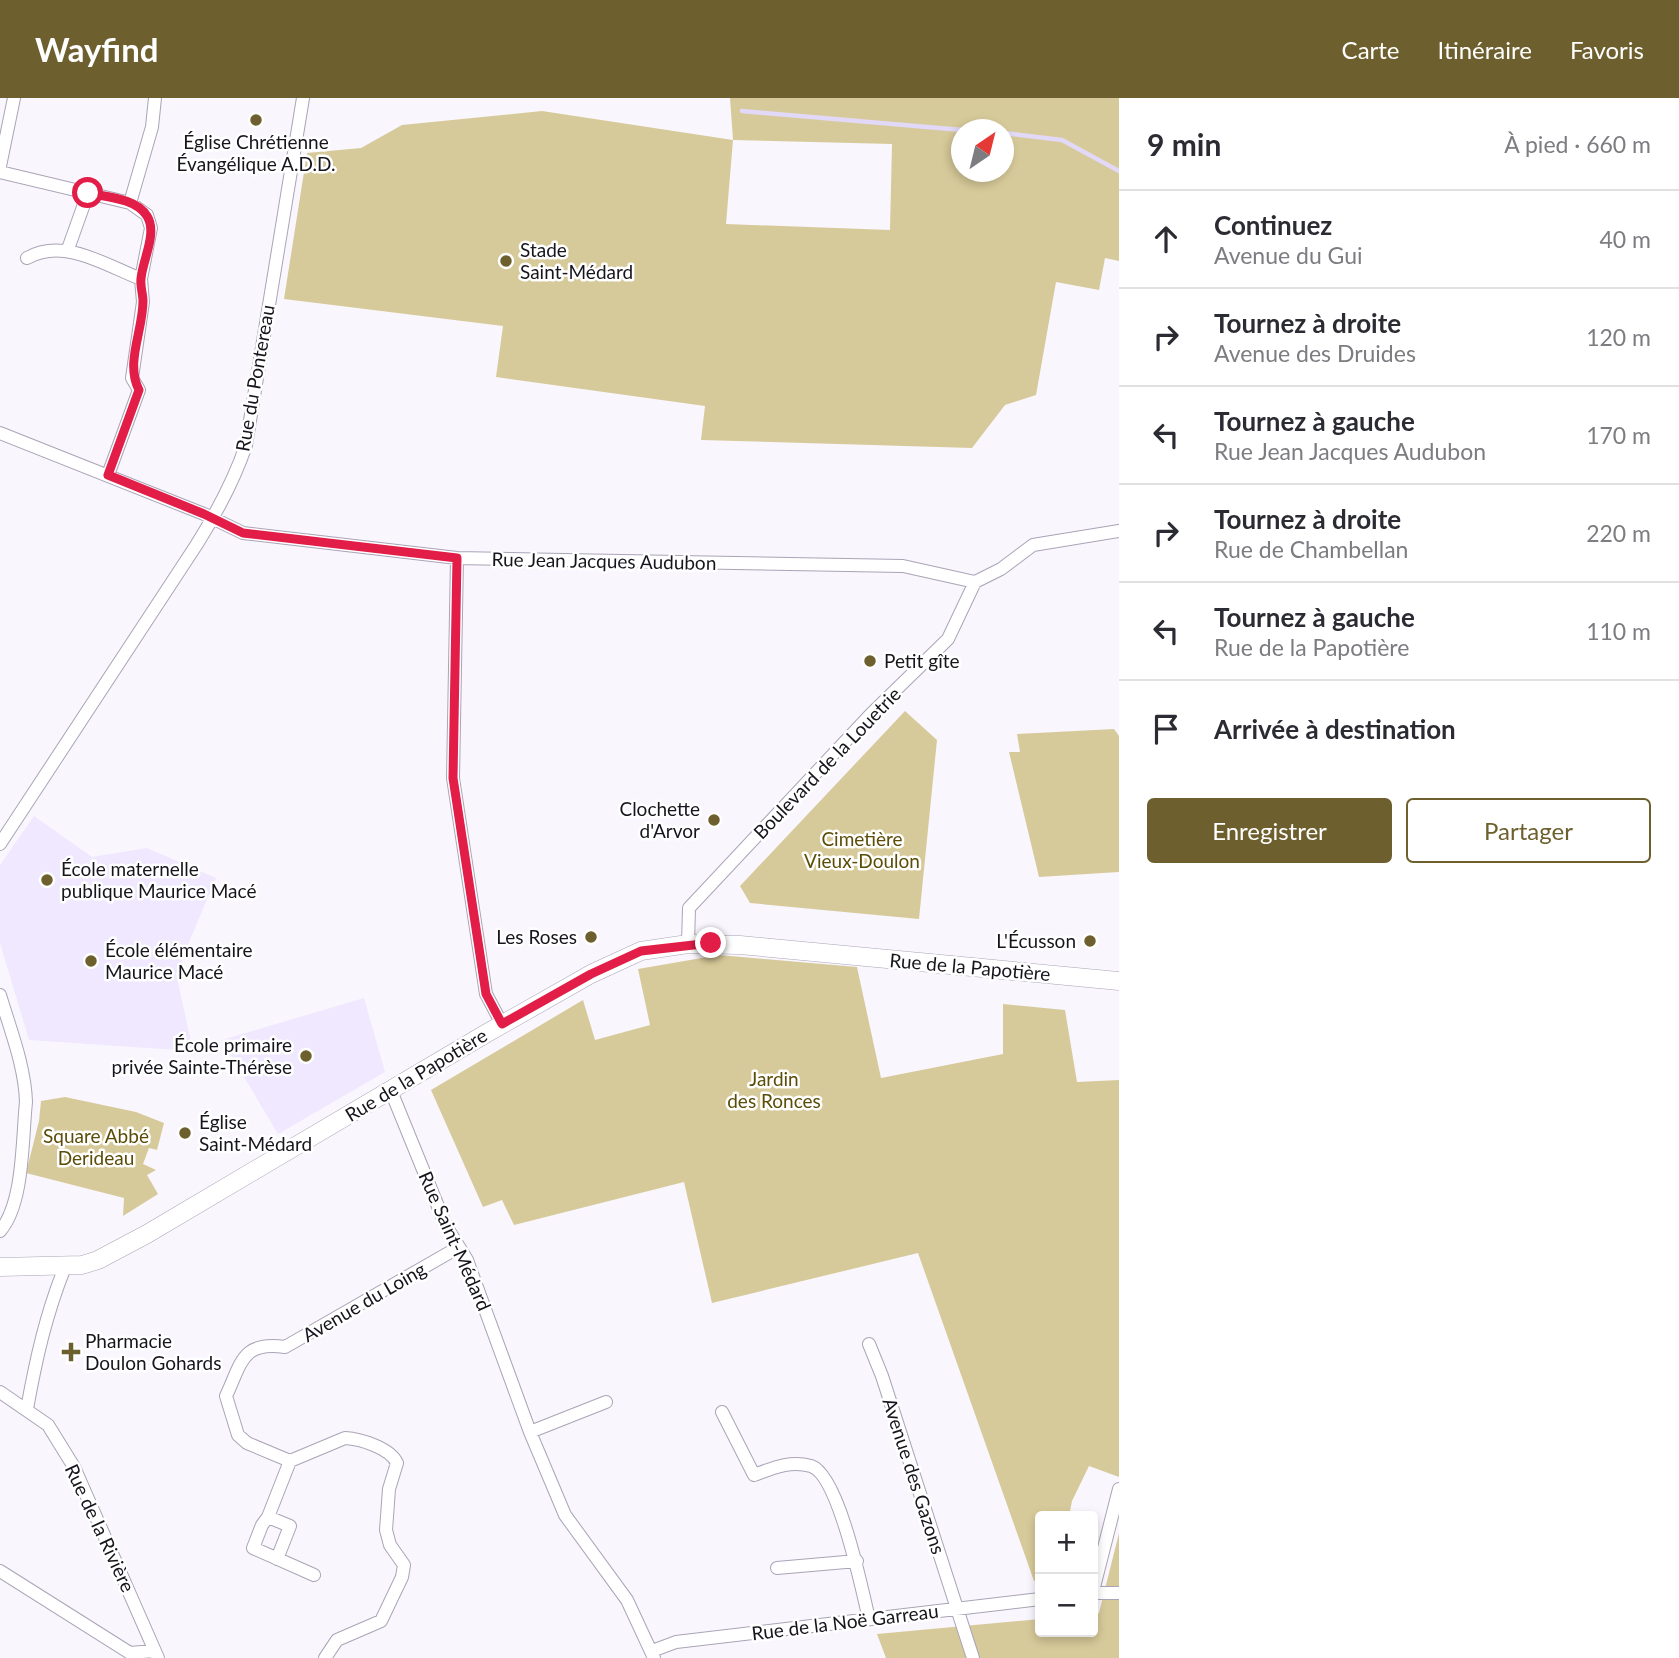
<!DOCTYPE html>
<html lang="fr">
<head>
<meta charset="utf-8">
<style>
	body { margin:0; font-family:Lato,sans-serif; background:#f2f2f3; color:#2b2b33 }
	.controls { position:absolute; right:21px; bottom:21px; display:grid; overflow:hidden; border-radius:7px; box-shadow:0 4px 10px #0003 }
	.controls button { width:63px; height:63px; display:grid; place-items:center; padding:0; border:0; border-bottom:2px solid #e1e1e2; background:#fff; color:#2b2b33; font:35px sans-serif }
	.compass { position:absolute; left:951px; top:21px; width:63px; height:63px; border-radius:50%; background:#fff; box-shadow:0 4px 10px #0003; rotate:35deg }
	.stop { position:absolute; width:21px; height:21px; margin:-16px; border:5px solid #e11d48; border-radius:50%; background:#fff }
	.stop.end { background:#e11d48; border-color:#fff; box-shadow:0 2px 7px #0008 }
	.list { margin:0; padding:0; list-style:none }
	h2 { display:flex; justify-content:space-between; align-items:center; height:91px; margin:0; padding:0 28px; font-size:30px }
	h2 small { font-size:23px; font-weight:400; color:#7c7c81 }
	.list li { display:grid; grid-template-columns:46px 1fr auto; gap:21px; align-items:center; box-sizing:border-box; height:98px; padding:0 28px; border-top:2px solid #e1e1e2 }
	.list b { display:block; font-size:26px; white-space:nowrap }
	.list p { margin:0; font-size:23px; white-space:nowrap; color:#7c7c81 }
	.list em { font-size:23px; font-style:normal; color:#7c7c81 }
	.actions { display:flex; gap:14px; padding:21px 28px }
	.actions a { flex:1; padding:16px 0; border:2px solid #6e602e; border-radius:7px; text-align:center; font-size:24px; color:#6e602e }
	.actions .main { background:#6e602e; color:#fff }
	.icon { flex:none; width:38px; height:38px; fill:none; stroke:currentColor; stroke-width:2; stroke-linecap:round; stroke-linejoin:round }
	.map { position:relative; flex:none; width:1119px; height:1560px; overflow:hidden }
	header { display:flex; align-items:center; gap:42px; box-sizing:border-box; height:98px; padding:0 35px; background:#6e602e; color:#fff }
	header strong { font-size:33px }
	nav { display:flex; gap:38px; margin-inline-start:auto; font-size:24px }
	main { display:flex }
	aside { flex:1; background:#fff }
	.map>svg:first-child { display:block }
	.built { fill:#efe8fe }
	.green { fill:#d7ca9a; fill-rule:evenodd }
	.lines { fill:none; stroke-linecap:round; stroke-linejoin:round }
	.stream { stroke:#e2d8f7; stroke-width:4.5 }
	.street-casing { stroke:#aaa4b6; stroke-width:14 }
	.secondary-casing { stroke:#aaa4b6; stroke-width:19 }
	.street { stroke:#fff; stroke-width:12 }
	.secondary { stroke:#fff; stroke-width:18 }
	.route { stroke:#e11d48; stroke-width:9 }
	.poi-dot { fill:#6e602e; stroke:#fff; stroke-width:2.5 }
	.labels { text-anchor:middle; stroke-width:5; stroke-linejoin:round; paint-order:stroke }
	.poi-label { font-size:19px; fill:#17151c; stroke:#fff; text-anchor:start }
	.street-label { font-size:19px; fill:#17151c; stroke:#fff }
	.park-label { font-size:19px; fill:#5b4c07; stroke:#fff }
</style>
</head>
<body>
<header>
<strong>Wayfind</strong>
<nav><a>Carte</a><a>Itinéraire</a><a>Favoris</a></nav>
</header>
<main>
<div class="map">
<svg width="1119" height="1560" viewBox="0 0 1119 1560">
	<rect width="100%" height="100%" fill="#f9f6fe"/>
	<path class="built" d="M34,718L92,759L147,750L216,780L176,875L193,953L29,942L0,845V767Z
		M364,900L385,974L278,1036L222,942Z"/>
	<path class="green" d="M730,0H1119V163L1105,160L1099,192L1056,184L1036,297L1005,307L972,350L701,342L705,308L496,279L503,228L284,201L307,55L361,50L402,27L542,13L733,42ZM962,32H1004V74H962ZM733,42L892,46L890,132L726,126Z
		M905,613L937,642L919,821L750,805L740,788Z
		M1114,631L1119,638V774L1039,779L1009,654H1020L1017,636Z
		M719,857L857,869L881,980L1003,956V906L1065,912L1077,984L1119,982V1379L1089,1368L1072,1403L1069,1418H1040V1482L1034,1483L918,1155L712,1205L684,1084L514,1127L502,1102L483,1109L431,992L583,902L595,942L650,927L638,871Z
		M65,999L136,1014L164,1025L157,1052L149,1050L143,1066L156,1072L147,1077L158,1096L123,1118L124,1100L26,1075L39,1023L41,1003Z
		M1119,1435V1560H886L877,1536L1040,1521V1534H1093V1516L1099,1515Z"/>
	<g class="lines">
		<path class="stream" d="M742,13L962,32
			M1004,35L1062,42L1119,73"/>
		<defs>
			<path id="street" d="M0,68L14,0
				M0,74L130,105L152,29L155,0
				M130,105L147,117L151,130L141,181
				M68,151L88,95
				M27,160C64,139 105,167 141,181L143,204L132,280L139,292L108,377
				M0,335L204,416L243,435L457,460L903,468L975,484
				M457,460L453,680L486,896L502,926
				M975,484L1001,471L1033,447L1119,433
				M0,746L197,446C217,414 234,383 246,347L303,0
				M688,846L689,810L871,616L948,541L975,484
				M0,897C10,931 25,968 26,1004C22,1041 24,1106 0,1133
				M391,993L446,1128L467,1162L530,1334L565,1417L627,1502L654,1560
				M869,1246L882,1278L973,1560
				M0,1294L48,1327L74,1369L158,1560
				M27,1311C36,1261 46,1216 65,1169
				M722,1314L754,1377C773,1370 790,1362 811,1368C839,1377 862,1492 869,1521
				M530,1334L606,1304
				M268,1419L290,1363
				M277,1461L290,1428L268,1419L262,1427L253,1450L314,1477
				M777,1470L857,1463
				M0,1473L130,1555L154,1553
				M1093,1493L1119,1391
				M1093,1495H1119
				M652,1553L676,1544L1040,1501
				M325,1560L337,1542L381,1523L402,1479L404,1467L390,1447L386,1432L389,1391L397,1365C390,1350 361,1341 345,1340L290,1363L247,1345L238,1337L226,1298C242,1264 242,1243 285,1249L459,1149"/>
			<path id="secondary" d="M0,1169L82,1167L98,1162L147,1136L487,935L591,876L641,853L688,846L740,847L1119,883"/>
		</defs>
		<use href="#street" class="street-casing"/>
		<use href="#secondary" class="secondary-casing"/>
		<use href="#street" class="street"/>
		<use href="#secondary" class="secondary"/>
	</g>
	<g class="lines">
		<path class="route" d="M88,95C106,99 136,100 147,118C158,135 142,163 141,181C140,188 143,196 143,203C143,233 125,265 139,292L108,377L204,416L243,435L457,460L453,680L486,896L502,926L591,876L641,853L711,845"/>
	</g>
	<g class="poi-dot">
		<circle cx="256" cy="22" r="7"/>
		<circle cx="506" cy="163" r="7"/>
		<circle cx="870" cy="563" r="7"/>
		<circle cx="714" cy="722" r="7"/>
		<circle cx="47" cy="782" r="7"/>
		<circle cx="591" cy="839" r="7"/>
		<circle cx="1090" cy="843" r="7"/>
		<circle cx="91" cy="863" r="7"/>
		<circle cx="306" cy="958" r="7"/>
		<circle cx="185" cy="1035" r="7"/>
		<path d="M67.5 1243.5h7v7h7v7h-7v7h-7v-7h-7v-7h7z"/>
	</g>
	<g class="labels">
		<g class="poi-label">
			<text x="256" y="51" text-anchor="middle">Église Chrétienne<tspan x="256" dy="22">Évangélique A.D.D.</tspan></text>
			<text x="520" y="159">Stade<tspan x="520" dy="22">Saint-Médard</tspan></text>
			<text x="884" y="570">Petit gîte</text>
			<text x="700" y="718" text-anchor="end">Clochette<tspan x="700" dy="22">d'Arvor</tspan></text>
			<text x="61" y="778">École maternelle<tspan x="61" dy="22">publique Maurice Macé</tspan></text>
			<text x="577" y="846" text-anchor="end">Les Roses</text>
			<text x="1076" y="850" text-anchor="end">L'Écusson</text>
			<text x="105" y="859">École élémentaire<tspan x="105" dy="22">Maurice Macé</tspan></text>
			<text x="292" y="954" text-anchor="end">École primaire<tspan x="292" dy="22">privée Sainte-Thérèse</tspan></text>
			<text x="199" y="1031">Église<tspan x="199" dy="22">Saint-Médard</tspan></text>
			<text x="85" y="1250">Pharmacie<tspan x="85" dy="22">Doulon Gohards</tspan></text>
		</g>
		<g class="street-label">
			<text transform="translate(255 280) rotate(-80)" y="7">Rue du Pontereau</text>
			<text transform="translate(604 463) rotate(1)" y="7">Rue Jean Jacques Audubon</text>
			<text transform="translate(827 665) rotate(-46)" y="7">Boulevard de la Louetrie</text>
			<text transform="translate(970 869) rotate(5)" y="7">Rue de la Papotière</text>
			<text transform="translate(416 977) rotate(-31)" y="7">Rue de la Papotière</text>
			<text transform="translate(455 1143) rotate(66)" y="7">Rue Saint-Médard</text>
			<text transform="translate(364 1204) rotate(-30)" y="7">Avenue du Loing</text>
			<text transform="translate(914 1378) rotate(72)" y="7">Avenue des Gazons</text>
			<text transform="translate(100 1430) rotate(65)" y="7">Rue de la Rivière</text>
			<text transform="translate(845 1524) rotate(-7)" y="7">Rue de la Noë Garreau</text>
		</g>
		<g class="park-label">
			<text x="862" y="748">Cimetière<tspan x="862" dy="22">Vieux-Doulon</tspan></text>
			<text x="774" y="988">Jardin<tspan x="774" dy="22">des Ronces</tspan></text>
			<text x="96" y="1045">Square Abbé<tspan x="96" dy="22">Derideau</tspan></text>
		</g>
	</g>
</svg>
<div class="controls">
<button>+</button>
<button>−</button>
</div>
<svg class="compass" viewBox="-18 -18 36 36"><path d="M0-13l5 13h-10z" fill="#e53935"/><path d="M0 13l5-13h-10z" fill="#7c7c81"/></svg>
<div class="stop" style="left:88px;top:95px"></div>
<div class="stop end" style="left:711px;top:845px"></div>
</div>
<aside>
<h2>9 min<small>À pied · 660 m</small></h2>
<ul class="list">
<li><svg class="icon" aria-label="ahead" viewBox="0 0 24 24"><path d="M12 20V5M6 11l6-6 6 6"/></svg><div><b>Continuez</b><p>Avenue du Gui</p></div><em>40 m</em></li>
<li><svg class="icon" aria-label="right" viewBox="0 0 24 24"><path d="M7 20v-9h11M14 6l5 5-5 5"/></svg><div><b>Tournez à droite</b><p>Avenue des Druides</p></div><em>120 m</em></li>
<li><svg class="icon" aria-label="left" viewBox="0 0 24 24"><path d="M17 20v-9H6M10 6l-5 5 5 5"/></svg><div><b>Tournez à gauche</b><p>Rue Jean Jacques Audubon</p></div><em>170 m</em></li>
<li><svg class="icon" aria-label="right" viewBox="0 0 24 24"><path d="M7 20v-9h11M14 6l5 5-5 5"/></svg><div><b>Tournez à droite</b><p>Rue de Chambellan</p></div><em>220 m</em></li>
<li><svg class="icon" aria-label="left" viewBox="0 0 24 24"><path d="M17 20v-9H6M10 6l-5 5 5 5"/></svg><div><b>Tournez à gauche</b><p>Rue de la Papotière</p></div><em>110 m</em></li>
<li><svg class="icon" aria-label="arrive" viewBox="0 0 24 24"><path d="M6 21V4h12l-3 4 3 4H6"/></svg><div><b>Arrivée à destination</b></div></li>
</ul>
<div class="actions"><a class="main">Enregistrer</a><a>Partager</a></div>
</aside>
</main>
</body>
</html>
